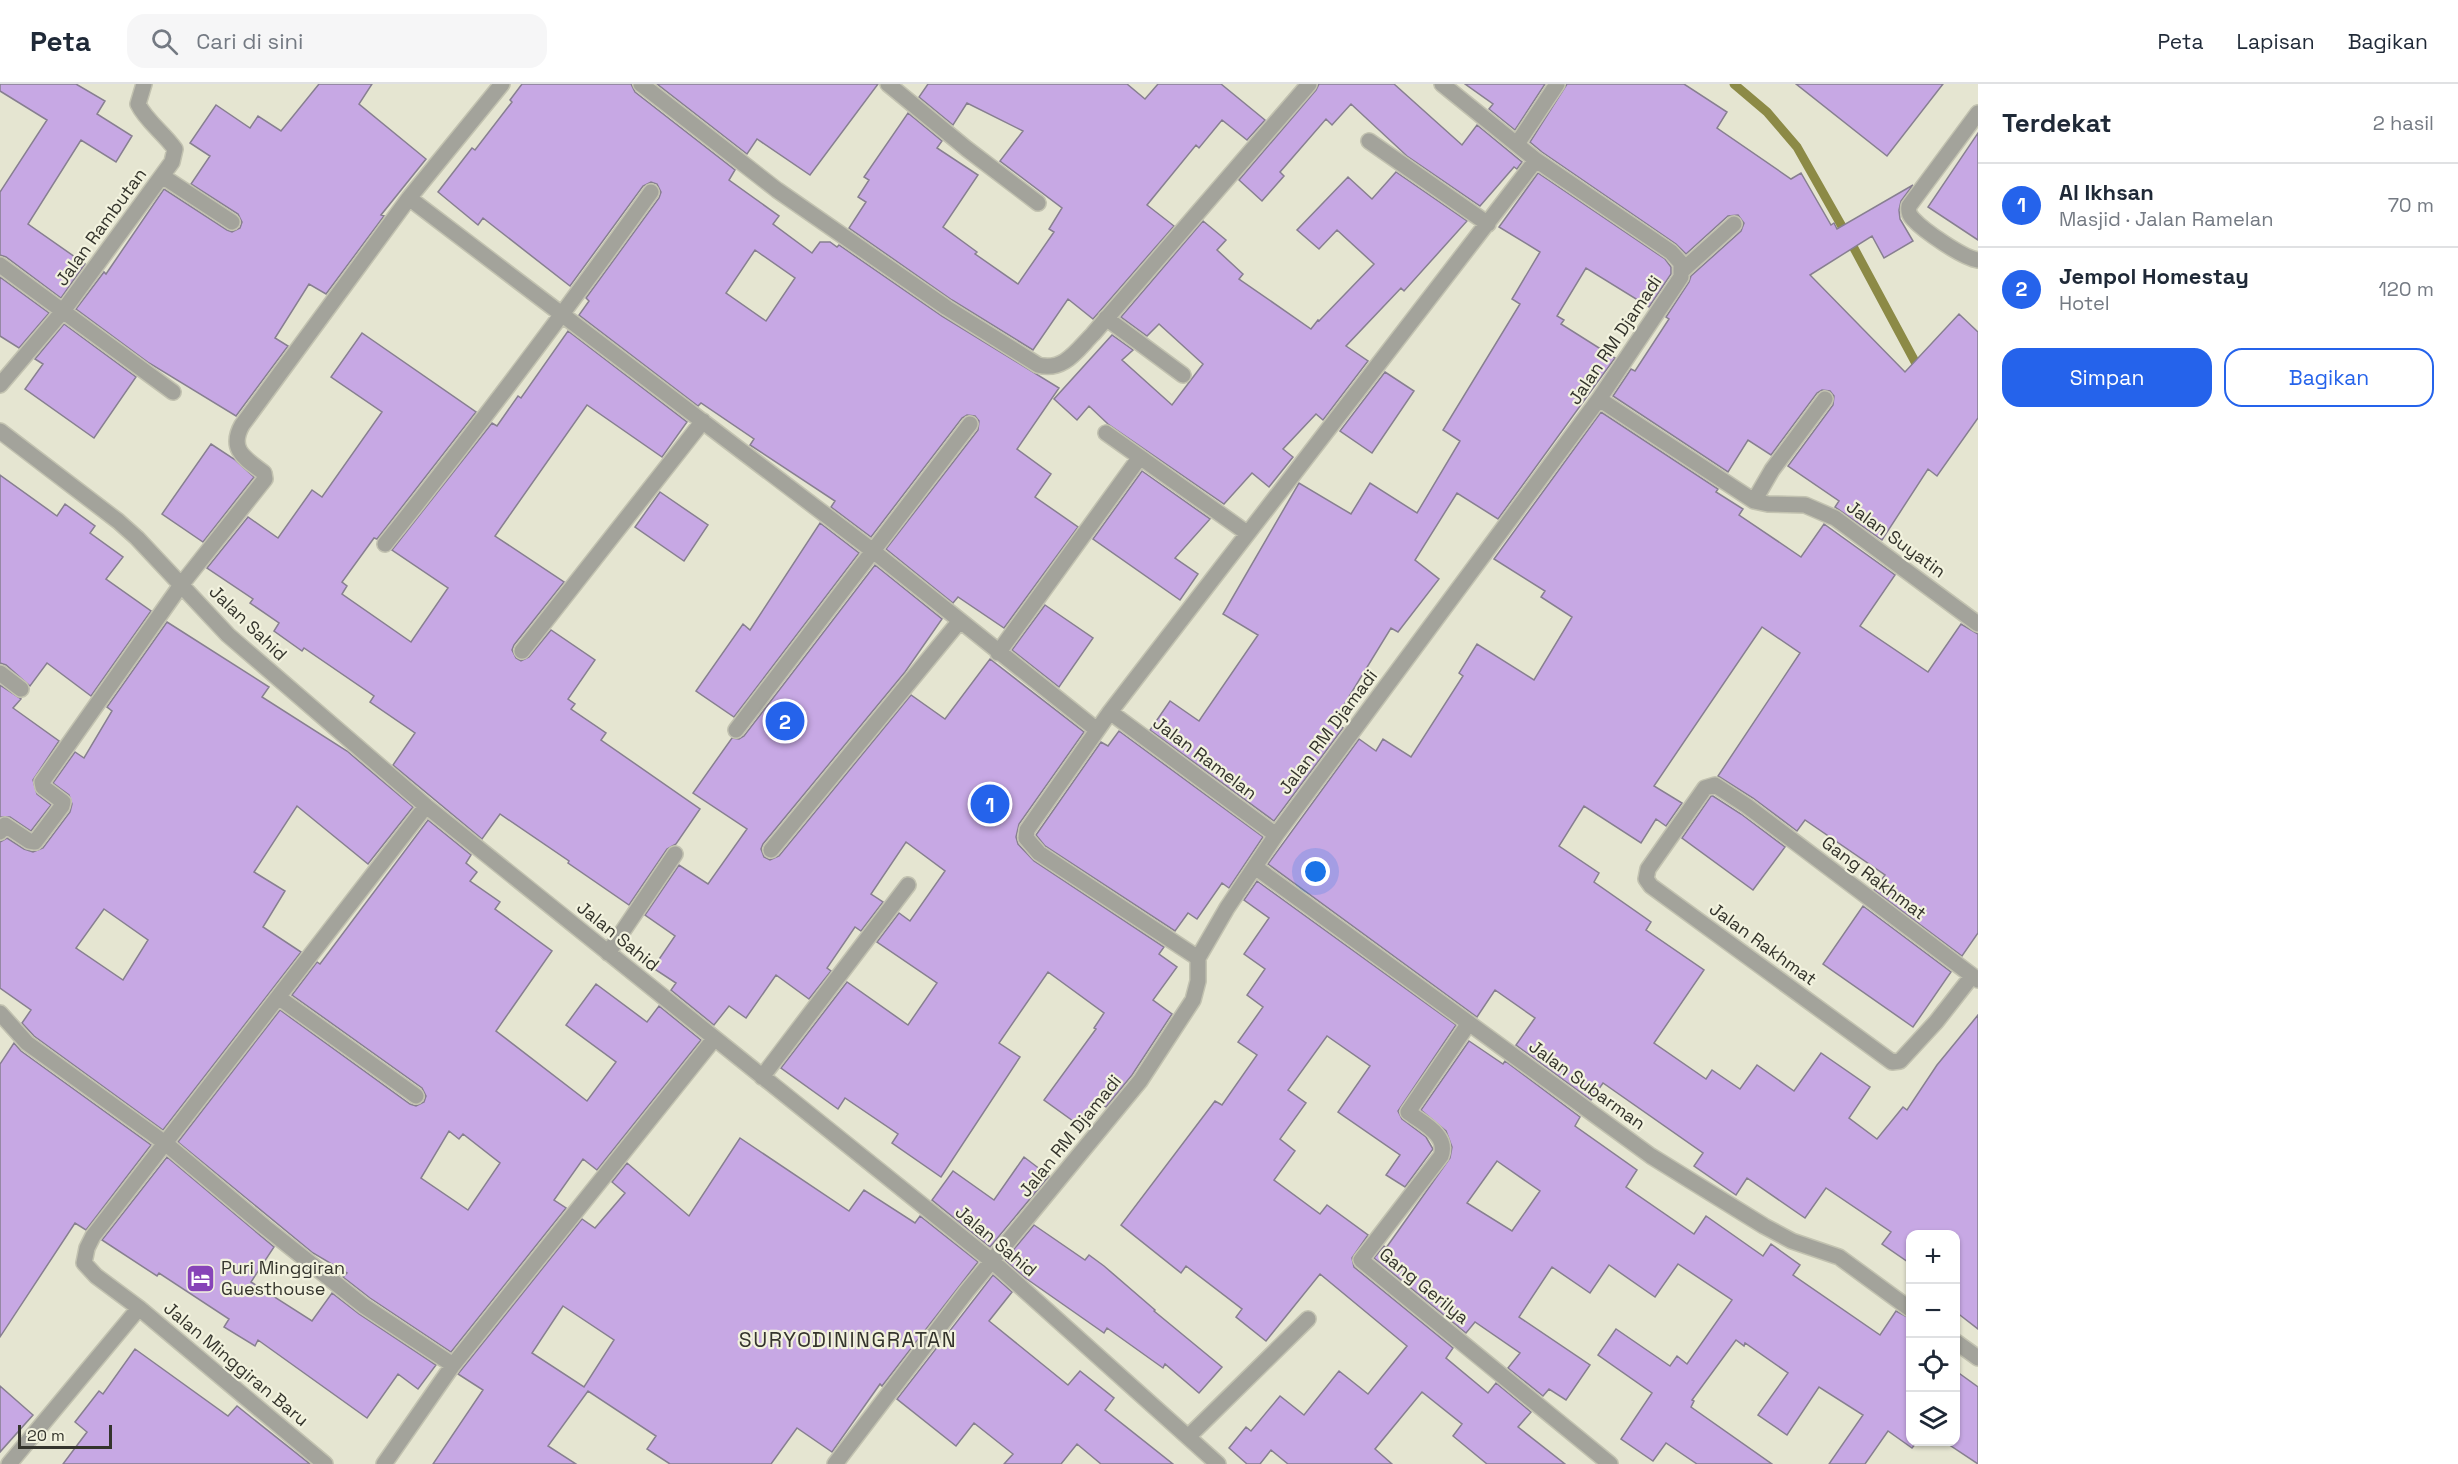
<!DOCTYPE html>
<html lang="id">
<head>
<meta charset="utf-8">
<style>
	body { margin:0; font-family:"Space Grotesk",sans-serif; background:#f6f6f7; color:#1f2937 }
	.controls { position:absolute; right:18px; bottom:18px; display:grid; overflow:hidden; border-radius:12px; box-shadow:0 2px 4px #0004 }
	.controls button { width:54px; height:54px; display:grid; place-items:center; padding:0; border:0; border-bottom:2px solid #e0e1e3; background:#fff; color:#1f2937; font:30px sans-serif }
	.scale { position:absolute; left:18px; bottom:15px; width:94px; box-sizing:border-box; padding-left:6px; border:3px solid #34342c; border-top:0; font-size:16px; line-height:21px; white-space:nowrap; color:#34342c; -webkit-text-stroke:4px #f2f2de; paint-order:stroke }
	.you { position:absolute; left:1316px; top:788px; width:21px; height:21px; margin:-15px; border:4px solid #fff; border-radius:50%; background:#1a73e8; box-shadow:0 0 0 9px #1a73e833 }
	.badge { display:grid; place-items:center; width:39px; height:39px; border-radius:50%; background:#2563eb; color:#fff; font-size:20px; font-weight:700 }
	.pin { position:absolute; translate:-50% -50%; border:3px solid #fff; box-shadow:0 2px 6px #0006 }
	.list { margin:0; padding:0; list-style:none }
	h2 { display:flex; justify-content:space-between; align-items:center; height:78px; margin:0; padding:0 24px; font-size:26px }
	h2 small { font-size:20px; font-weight:400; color:#747a83 }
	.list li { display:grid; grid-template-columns:39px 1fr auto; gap:18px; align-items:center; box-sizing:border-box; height:84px; padding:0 24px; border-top:2px solid #e0e1e3 }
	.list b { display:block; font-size:22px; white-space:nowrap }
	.list p { margin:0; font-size:20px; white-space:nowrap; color:#747a83 }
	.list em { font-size:20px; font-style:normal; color:#747a83 }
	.actions { display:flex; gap:12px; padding:18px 24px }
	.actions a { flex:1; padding:14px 0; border:2px solid #2563eb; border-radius:18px; text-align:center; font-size:21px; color:#2563eb }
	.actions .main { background:#2563eb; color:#fff }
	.icon { flex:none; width:33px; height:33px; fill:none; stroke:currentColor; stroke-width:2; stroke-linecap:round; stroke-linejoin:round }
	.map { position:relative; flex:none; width:1978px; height:1380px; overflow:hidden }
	header { display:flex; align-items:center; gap:36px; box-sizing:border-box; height:84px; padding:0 30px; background:#fff; border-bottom:2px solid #e0e1e3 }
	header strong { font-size:28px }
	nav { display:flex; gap:33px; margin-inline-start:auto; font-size:21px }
	.search { width:420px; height:54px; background:#f6f6f7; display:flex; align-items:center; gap:15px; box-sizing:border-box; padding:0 21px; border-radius:18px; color:#747a83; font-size:22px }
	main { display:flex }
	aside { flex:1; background:#fff }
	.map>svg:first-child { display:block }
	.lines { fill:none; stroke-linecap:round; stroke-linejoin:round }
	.stream { stroke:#8c8a46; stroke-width:9 }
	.building { fill:#c7a8e4; stroke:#877f90; stroke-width:1.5; fill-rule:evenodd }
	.minor-casing { stroke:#c2c2b0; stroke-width:18 }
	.minor { stroke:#a3a39b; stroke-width:15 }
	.labels { text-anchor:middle; stroke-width:4.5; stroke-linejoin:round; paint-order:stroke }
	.street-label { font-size:18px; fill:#34342c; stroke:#f2f2de }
	.poi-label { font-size:18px; fill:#34342c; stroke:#f2f2de; text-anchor:start }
	.quarter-label { font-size:21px; letter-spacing:1.5px; fill:#34342c; stroke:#f2f2de }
</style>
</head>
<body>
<header>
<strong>Peta</strong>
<div class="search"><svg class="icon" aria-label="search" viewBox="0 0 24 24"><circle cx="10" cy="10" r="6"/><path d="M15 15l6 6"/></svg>Cari di sini</div>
<nav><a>Peta</a><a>Lapisan</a><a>Bagikan</a></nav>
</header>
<main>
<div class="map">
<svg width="1978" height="1380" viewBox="0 0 1978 1380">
	<rect width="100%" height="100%" fill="#e5e5d1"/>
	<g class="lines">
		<path class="stream" d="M1734,0L1767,28L1797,63L1848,153L1920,287"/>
	</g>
	<path class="building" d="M0,0H76L105,17L97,30L132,52L116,78L81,56L28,140L85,180L61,214L6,173L0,171V108L47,36L0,7Z
		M319,0H372L359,20L426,75L381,131L384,132L326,210L309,200L275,254L288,262L236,332L149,279L76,225L104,188L106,190L164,105L227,146L232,148L240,144L242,138L238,130L191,100L210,72L190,59L216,21L250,44L258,32L281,47Z
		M522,0H631L635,8L735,86L729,96L779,132L773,140L812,169L820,158H830L837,163L839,161L942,232L1059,304L1017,365L1051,390L1035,413L1078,443L1004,544L958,513L953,519L886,465L978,346L979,337L975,332L967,331L962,334L871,453L831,423L835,417L750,361L754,355L701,319L698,322L579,231L589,217L586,214L659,114L661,108L657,100L651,98L643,102L570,202L483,134L478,141L438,108L472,64L475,66L512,18L510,16ZM755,166L795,194L766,237L726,209Z
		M657,0H878L810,91L757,55L747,70Z
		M928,0H1127L1145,15L1158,0H1221L1265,36L1247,56L1222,36L1199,64L1196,61L1147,121L1174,142L1093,235L1068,215L1033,266L952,216L849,144L866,118L858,113L869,96L864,93L908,29L942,57L937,64L978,91L943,143L977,168L975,170L1018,200L1054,148L1049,145L1062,124L1000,77L1023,47L967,19L953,41L919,13Z
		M1319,0H1394L1462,61L1477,41L1522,78L1517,85L1514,83L1480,122L1407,72L1351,20L1332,41L1326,35L1280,88L1284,92L1262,117L1239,96L1316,6Z
		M1465,0H1545L1515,46L1489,25L1493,20Z
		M1567,0H1684L1727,28L1717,44L1791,95L1801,89L1831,141L1834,139L1837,145L1913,101L1901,117L1899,126L1900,135L1913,157L1884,174L1872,152L1810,191L1905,288L1959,230L1978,248V334L1937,392L1928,385L1882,456L1835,423L1839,417L1788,382L1833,321L1834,312L1830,307L1822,306L1817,309L1771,371L1748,356L1728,388L1613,312L1631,285L1635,287L1669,235L1666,233L1689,198L1691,192L1741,147L1744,139L1738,131L1728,132L1686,170L1676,160L1542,68L1530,58Z
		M1796,0H1943L1887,72Z
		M1978,49V156L1928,123Z
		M1396,88L1467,137L1404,207L1401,204L1346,262L1368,277L1323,336L1316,330L1283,365L1293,373L1269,403L1252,389L1224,420L1108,340L1089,322L1077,336L1054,315L1112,251L1133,266L1122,276L1172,321L1203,280L1159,240L1147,252L1121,233L1203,137L1226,156L1217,166L1243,190L1239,195L1311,245L1318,236L1319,237L1374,180L1337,146L1319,165L1297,146L1348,93L1372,115Z
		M1538,89L1665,175L1671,183V190L1649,223L1586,184L1557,232L1564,236L1561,240L1615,274L1498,435L1457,409L1415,476L1439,495L1398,548L1391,544L1334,637L1343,644L1274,737L1150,646L1170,617L1199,637L1258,551L1223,530L1299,399L1351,430L1370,399L1417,429L1460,357L1443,346L1520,220L1512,215L1540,168L1499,143Z
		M0,193L49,229L19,264L0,252Z
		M64,240L136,293L94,354L25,305L43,280L35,275Z
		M568,247L687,338L662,373L587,321L495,452L564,498L514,561L512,566L516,574L521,577L529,573L551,546L595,576L568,615L575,620L571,625L606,649L601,656L700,725L676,760L667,765L629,821L568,779L569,777L500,730L482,755L393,681L415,649L370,618L374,612L304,564L302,567L274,547L279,539L250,519L253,515L207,484L248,433L278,454L312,406L322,413L382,328L331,293L362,249L476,328L377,455L374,454L342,498L347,502L342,510L411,558L448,504L392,466L492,339L497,342L518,312L521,314Z
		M1385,288L1414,307L1372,369L1340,347Z
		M1601,328L1718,405L1716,408L1743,425L1739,431L1801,473L1824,440L1895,491L1860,542L1928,588L1961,540L1978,550V849L1962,872L1874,806L1885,791L1805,736L1797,747L1753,714L1718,692L1800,569L1762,543L1654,702L1682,719L1666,742L1656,735L1641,759L1584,722L1559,762L1599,789L1594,798L1651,838L1646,846L1704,886L1654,959L1706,995L1712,986L1740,1005L1757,981L1794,1007L1821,969L1870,1003L1849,1034L1877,1055L1903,1023L1907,1026L1937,981L1978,931V1245L1956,1228V1150H1911V1180L1882,1160L1891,1148L1826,1104L1805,1134L1747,1094L1736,1111L1694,1082L1703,1069L1603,999L1591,1016L1516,961L1535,934L1495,906L1477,933L1268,780L1359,655L1376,667L1383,655L1411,673L1463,592L1459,589L1477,560L1534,596L1572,533L1541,513L1545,507L1494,475Z
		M211,360L234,375L254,393L203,458L162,430Z
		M1142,387L1210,435L1175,474L1198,490L1180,516L1093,455Z
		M0,391L57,432L65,420L95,442L90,449L123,473L106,495L151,527L91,612L47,579L30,602L6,581L0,579Z
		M660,408L708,441L684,477L635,443Z
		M820,439L859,469L734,633L696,607L743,540L750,546Z
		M875,481L942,535L905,588L763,760L761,765L764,773L770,776L779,772L911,611L945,635L990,575L1084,648L1019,740L1016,753L1018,760L1034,777L1164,863L1159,870L1177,883L1153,916L1172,930L1132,991L1106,1023L1098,1017L1080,1042L1044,1016L1096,945L1094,944L1104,929L1048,888L999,959L1020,973L941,1093L892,1059L898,1050L845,1014L838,1025L781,984L847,898L908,941L937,899L877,858L899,829L910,837L945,787L906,758L871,810L883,818L861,847L855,843L827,884L831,887L809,915L776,891L746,934L729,922L714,941L671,906L676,899L653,884L675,852L645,831L679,781L708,800L747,745L693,709L732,654L739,655L744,652Z
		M1045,521L1093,554L1059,603L1012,566Z
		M167,538L269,603L262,613L347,667L413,723L368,780L297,722L254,788L285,807L263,843L301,868L163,1046L34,952L22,939L31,926L0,904V758L7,754L24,765L33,768L43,764L70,728L72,720L69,711L53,699L75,668L84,674L112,627L107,623ZM104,825L148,856L123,896L76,864Z
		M0,601L21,615L13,624L59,657L33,696L37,710L51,721L31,747L10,733H0Z
		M1119,647L1263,753L1229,804L1222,799L1197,835L1188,829L1175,847L1045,762L1036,751L1101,658L1108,662Z
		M1711,712H1713L1741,730L1785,763L1753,806L1682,754Z
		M428,736L471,771L466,779L477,788L470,797L500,818L495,825L552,867L496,947L587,1017L616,978L566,941L596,900L647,938L659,922L701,956L597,1086L583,1075L554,1116L566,1124L451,1268L370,1214L343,1193L347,1189L313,1169L178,1058L280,926L410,1020L416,1022L424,1018L426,1012L422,1004L292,911L317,878L320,880ZM449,1047L459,1055L463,1050L500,1079L468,1126L421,1094Z
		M1257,797L1456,941L1398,1027L1402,1035L1426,1053L1433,1065L1405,1103L1386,1091L1400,1071L1338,1028L1370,982L1327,952L1288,1006L1306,1019L1280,1055L1295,1067L1274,1096L1320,1130L1327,1121L1368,1151L1352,1174L1354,1183L1453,1264L1446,1274L1488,1309L1496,1299L1531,1328L1518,1343L1565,1380H1487L1453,1352L1462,1340L1422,1308L1375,1365L1392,1380H1288L1271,1366L1260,1380H1247L1229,1364L1246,1343L1251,1347L1280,1312L1304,1331L1339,1287L1368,1310L1407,1262L1320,1190L1266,1257L1236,1233L1242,1225L1186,1182L1181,1189L1121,1141L1215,1017L1222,1021L1257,971L1238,958L1263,923L1247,911L1265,885L1244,870L1269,834L1244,816Z
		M1863,822L1951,888L1913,943L1823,880Z
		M1469,957L1503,980L1505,977L1580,1033L1575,1042L1637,1086L1626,1103L1694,1150L1706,1132L1763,1172L1771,1160L1800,1181L1793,1191L1880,1251L1896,1227L1911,1235V1358H1917L1912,1364L1888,1347L1865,1380H1829L1863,1331L1819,1303L1787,1351L1758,1331L1788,1289L1745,1259L1744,1262L1736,1256L1692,1316L1694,1317L1691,1323L1772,1380H1697L1666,1359L1653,1377L1621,1355L1652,1309L1598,1271L1616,1245L1670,1282L1677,1272L1687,1280L1732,1216L1678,1180L1655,1213L1609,1181L1590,1209L1552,1183L1519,1233L1590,1281L1566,1316L1549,1305L1543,1312L1508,1284L1520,1269L1475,1238L1466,1249L1374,1174L1384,1162L1386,1164L1450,1074L1452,1063L1446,1047L1421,1026ZM1497,1077L1540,1107L1512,1147L1467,1119Z
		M14,959L21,967L151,1061L86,1146L75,1139L0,1253V980Z
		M740,1054L849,1127L864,1106L915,1139L920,1132L978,1178L882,1302L880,1300L832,1368L797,1344L771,1380H670L647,1365L656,1352L588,1307L548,1362L576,1380H433L483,1306L458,1290L582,1135L595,1144L625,1109L612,1098L627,1079L689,1132ZM563,1222L614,1256L584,1303L532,1269Z
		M167,1073L274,1163L251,1198L312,1237L332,1209L359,1230L436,1281L418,1305L398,1290L367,1334L258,1256L255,1262L224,1243L229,1235L159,1189L157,1192L102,1156Z
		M1024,1073L1049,1092L990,1163L932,1116L953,1087L994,1116Z
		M1034,1141L1085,1176L1089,1171L1104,1182L1155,1226L1154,1227L1222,1283L1199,1309L1165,1280L1163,1284L1107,1244L1104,1249L1024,1193L1005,1176Z
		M993,1191L1012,1208L989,1237L1068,1301L1080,1287L1114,1314L1105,1326L1173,1380H1101L1077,1360L1061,1380H1004L1013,1370L974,1339L956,1362L897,1315Z
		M135,1265L228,1332L237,1322L310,1380H63L87,1348L75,1338L99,1307L103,1310Z
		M1956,1287L1978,1303V1380L1945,1358H1956Z
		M0,1302L33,1331L0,1368Z"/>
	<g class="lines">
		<defs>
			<path id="minor" d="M641,0L777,106L947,224L1038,281C1064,288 1077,266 1093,250L1309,0
				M888,0L967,65L1038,119
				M1978,29L1909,122C1908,128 1909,131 1913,135C1924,147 1963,174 1978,176
				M1369,57L1488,140
				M1517,60L1557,0
				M162,92L232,138
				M409,114L873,467L1097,646
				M0,181L173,308
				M1683,186L1734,140
				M1106,234L1183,291
				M0,301L63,227L172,78L175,65C164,49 146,37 138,20L144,0
				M1599,315L1754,417L1768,420L1805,421L1835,434L1978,540
				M0,347L118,437L137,454L228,551L426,722L993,1178L1218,1380
				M1106,349L1247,449
				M1754,417L1772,386L1825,315
				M385,460C477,345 565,228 651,108
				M522,567L703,337
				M998,569L1140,373
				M0,589L21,605
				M1110,628L1276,751
				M736,646L970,340
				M0,748L5,741L29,757L35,758L62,722L63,718L43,703L42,698L181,501L265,395L264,389C246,375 228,366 242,341L409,114L502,0
				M771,766L959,538
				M1255,783L1651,1072L1764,1142L1792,1157L1839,1173L1910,1225
				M608,869L675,770
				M1198,874L1039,769L1026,754L1027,746L1110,628L1536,76
				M1972,892L1936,938L1900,977L1892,978L1651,802L1646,795L1648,785L1705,704L1715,701L1747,722L1978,896
				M278,913L416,1012
				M0,929L27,959L165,1059L265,1143L364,1222L453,1281L384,1380
				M1469,939L1408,1028C1422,1039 1449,1051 1441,1072L1361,1176L1610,1380
				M762,993L908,801
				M139,1224L96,1192L84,1179L87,1164L93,1152L426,722
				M1956,1258L1978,1274
				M453,1281L714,955
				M1188,1353L1308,1235
				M9,1380L139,1224L325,1380
				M835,1380L967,1207L1140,997L1193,916L1198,897V874L1227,824L1276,751L1599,315L1681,193V179L1671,168L1536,76L1442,0"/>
		</defs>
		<use href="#minor" class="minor-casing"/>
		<use href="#minor" class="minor"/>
	</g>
	<defs>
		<symbol id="hotel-square" viewBox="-11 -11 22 22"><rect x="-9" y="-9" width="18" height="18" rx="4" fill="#8744b8" stroke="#f2f2de"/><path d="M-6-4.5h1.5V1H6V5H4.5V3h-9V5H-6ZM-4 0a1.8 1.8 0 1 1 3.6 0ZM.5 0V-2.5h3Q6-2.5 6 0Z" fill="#fff"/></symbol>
	</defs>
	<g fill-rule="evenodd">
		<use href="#hotel-square" x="184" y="1178" width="33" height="33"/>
	</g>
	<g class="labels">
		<g class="street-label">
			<text transform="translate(101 143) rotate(-54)" y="6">Jalan Rambutan</text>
			<text transform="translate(1615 256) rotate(-56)" y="6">Jalan RM Djamadi</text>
			<text transform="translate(1896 455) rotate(36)" y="6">Jalan Suyatin</text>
			<text transform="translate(248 539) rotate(44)" y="6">Jalan Sahid</text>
			<text transform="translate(1328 648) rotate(-53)" y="6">Jalan RM Djamadi</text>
			<text transform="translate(1205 674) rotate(37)" y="6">Jalan Ramelan</text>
			<text transform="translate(1874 794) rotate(37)" y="6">Gang Rakhmat</text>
			<text transform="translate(618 852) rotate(39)" y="6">Jalan Sahid</text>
			<text transform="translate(1763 860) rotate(36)" y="6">Jalan Rakhmat</text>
			<text transform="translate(1587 1001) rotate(36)" y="6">Jalan Subarman</text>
			<text transform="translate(1070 1052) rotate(-51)" y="6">Jalan RM Djamadi</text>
			<text transform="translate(996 1157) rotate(40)" y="6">Jalan Sahid</text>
			<text transform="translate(1424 1202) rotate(39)" y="6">Gang Gerilya</text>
			<text transform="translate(236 1280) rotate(40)" y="6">Jalan Minggiran Baru</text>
		</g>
		<g class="poi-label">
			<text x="221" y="1190">Puri Minggiran<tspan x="221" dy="21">Guesthouse</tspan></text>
		</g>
		<g class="quarter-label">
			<text x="848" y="1263">SURYODININGRATAN</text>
		</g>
	</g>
</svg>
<div class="controls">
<button>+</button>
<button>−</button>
<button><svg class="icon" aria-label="locate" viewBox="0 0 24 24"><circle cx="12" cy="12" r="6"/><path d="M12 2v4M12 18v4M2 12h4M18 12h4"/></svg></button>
<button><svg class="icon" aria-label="layers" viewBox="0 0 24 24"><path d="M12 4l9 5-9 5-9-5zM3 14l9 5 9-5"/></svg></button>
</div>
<div class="scale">20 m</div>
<div class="you"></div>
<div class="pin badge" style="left:990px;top:720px">1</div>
<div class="pin badge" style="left:785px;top:637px">2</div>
</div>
<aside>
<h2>Terdekat<small>2 hasil</small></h2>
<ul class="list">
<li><span class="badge">1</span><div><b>Al Ikhsan</b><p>Masjid · Jalan Ramelan</p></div><em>70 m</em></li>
<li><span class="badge">2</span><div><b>Jempol Homestay</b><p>Hotel</p></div><em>120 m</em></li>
</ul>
<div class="actions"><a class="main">Simpan</a><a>Bagikan</a></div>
</aside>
</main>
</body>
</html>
